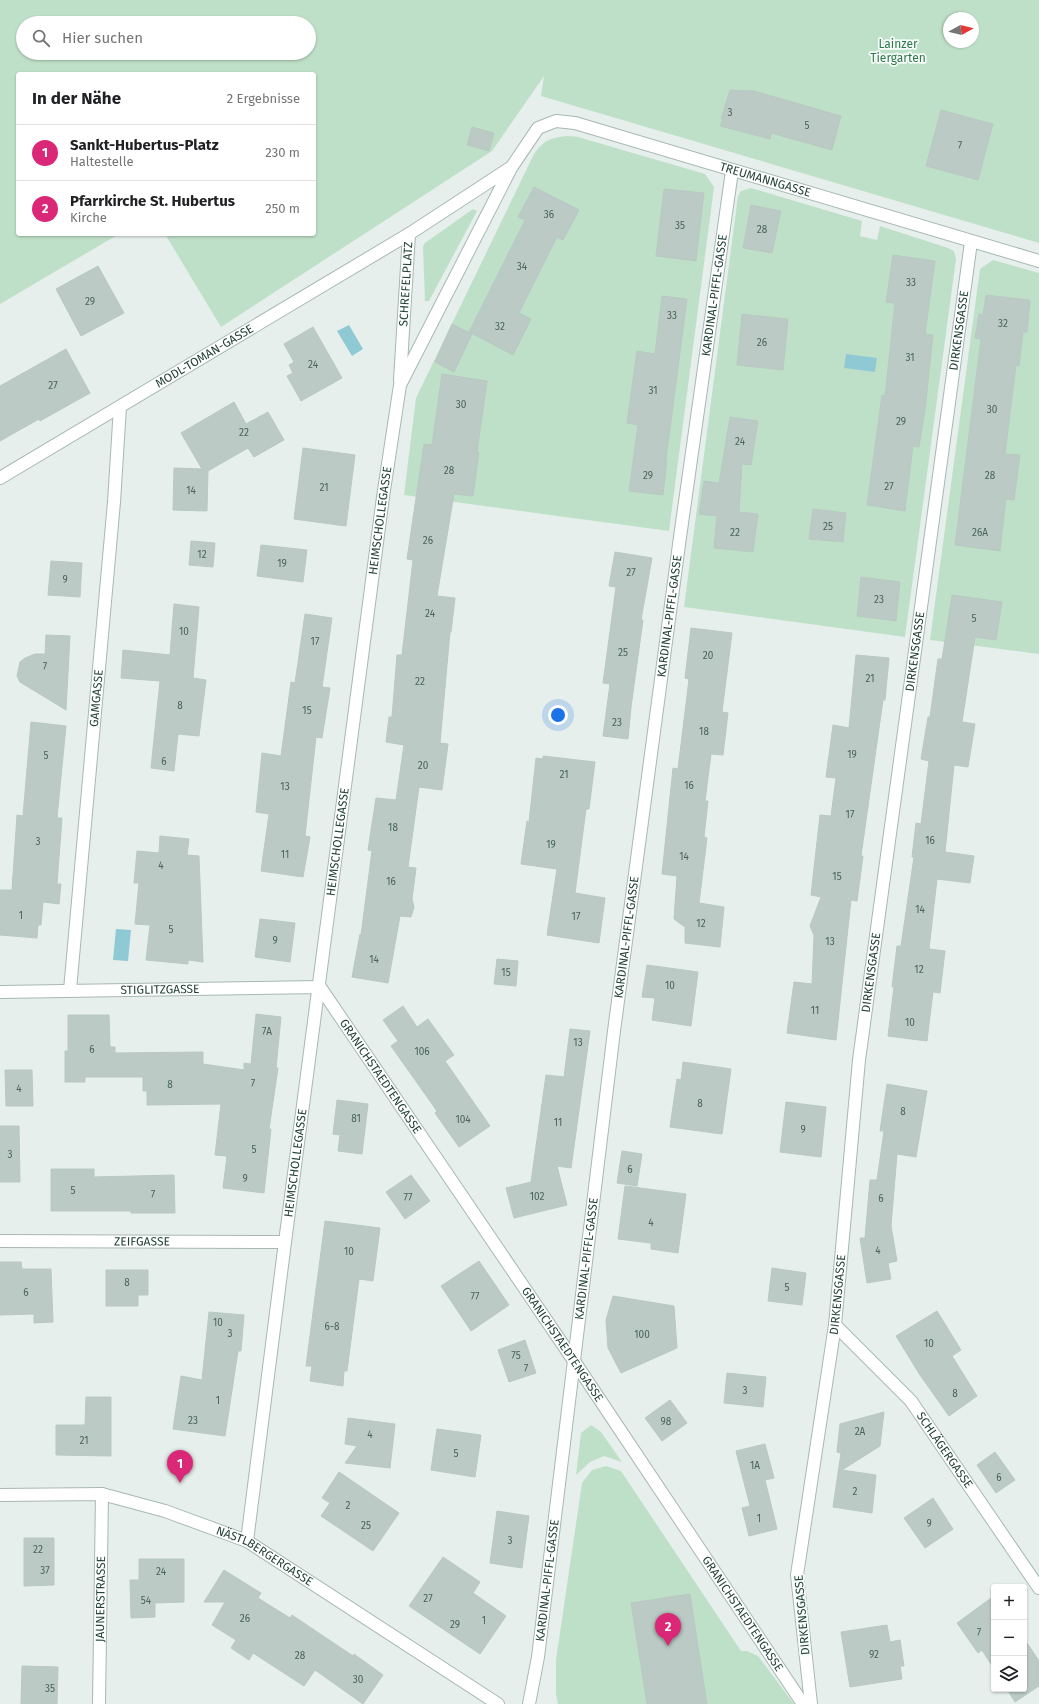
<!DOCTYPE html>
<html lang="de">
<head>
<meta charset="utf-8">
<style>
	body { margin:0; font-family:"Fira Sans",sans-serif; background:#f2f2f2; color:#202124 }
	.controls { position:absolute; right:12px; bottom:12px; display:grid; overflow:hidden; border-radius:4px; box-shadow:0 1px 3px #0004 }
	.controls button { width:36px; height:36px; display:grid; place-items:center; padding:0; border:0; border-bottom:1px solid #e0e0e0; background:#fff; color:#202124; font:20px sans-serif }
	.compass { position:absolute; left:943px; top:12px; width:36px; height:36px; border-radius:50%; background:#fff; box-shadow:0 1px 3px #0004; rotate:82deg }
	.you { position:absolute; left:558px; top:715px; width:14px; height:14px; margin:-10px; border:3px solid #fff; border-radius:50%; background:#1a73e8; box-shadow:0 0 0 6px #1a73e833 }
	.badge { display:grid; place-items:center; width:26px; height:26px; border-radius:50%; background:#db2777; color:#fff; font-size:13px; font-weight:700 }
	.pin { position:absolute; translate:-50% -33px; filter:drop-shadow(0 1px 2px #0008) }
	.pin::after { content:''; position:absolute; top:21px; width:14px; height:12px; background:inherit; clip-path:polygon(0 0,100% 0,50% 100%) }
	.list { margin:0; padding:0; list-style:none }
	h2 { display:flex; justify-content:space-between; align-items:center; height:52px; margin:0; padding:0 16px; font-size:17px }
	h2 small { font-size:13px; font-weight:400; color:#757577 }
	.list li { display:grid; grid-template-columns:26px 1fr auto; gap:12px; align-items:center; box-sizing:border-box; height:56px; padding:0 16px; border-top:1px solid #e0e0e0 }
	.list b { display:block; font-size:15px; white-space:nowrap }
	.list p { margin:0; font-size:13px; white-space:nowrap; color:#757577 }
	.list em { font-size:13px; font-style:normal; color:#757577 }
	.icon { flex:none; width:22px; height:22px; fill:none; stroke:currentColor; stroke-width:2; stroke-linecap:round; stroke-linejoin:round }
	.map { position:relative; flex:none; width:1039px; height:1704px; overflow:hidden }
	.search { position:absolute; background:#fff; box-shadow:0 1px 3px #0004; left:16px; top:16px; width:300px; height:44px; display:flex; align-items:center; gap:10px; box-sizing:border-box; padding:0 14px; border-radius:22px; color:#757577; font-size:15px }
	.panel { position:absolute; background:#fff; box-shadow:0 1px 3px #0004; left:16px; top:72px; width:300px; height:164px; border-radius:4px }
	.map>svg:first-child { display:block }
	.green { fill:#bfe0c8; fill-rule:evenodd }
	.water { fill:#8ec9d4 }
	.building { fill:#bbcac4; stroke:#b8c9c2 }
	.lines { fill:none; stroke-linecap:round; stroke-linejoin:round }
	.minor-casing { stroke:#a8b8b2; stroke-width:14 }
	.minor { stroke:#fff; stroke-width:12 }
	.labels { text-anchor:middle; stroke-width:3.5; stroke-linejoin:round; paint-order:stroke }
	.number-label { font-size:10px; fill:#4a645c }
	.park-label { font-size:12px; fill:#2d7a4b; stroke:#f7fbf9 }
	.street-label { font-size:12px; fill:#24423a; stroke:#f7fbf9 }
</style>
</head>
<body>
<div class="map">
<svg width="1039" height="1704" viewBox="0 0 1039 1704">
	<rect width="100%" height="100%" fill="#e6efeb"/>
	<path class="green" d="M0,0H1039V243L541,96L544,76L492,151L221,327L165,234H314V74H18V234H119L0,304ZM949,18H973V42H949ZM23,23H309V53H23Z
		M567,136L578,137L705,174L714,187L669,531L404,495L416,398L534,154C544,140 550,138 567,136Z
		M751,188L862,221L860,236L877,240L880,226L948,248L954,251L956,259L905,637L684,607L738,196L741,191Z
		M473,209L477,211L429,301H425L423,247L425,243Z
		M993,260L1039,273V654L930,640L980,269Z
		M591,1425L601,1432L622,1462L604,1456L590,1462L576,1475L581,1433Z
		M606,1466L621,1471L741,1651H747L758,1656L794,1704H558L556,1694V1660L582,1483L592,1470Z"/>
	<path class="water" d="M349,325L363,349L352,356L337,331Z
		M846,354L877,358L875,372L844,368Z
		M116,929L131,930L128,961L113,960Z"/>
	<path class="building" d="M730,90L754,91L841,116L832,150L771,133L770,139L720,126L723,119H721Z
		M941,110L993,124L978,180L926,166Z
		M472,127L494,133L489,151L467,145Z
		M534,187L579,210L563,240L557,237L519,313L531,319L513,355L469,332L525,220L518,217Z
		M664,189L704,193L696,261L656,256Z
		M751,205L781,211L772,253L743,248Z
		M893,255L935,261L925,334L933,335L925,410L919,447L913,446L905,511L867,505L882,395L885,396L895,303L886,302Z
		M98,266L124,313L81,336L56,289Z
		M986,295L1030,300L1027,332H1023L1019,366L1016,365L1005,454L1020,455L1014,500L1006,499L1000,551L955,545L981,339L975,338L979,314L983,315Z
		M662,296L687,299L666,459H667L663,495L629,491L638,425L627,423L637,351L655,354Z
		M742,314L788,319L783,370L737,365Z
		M452,324L472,334L454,372L435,362Z
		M313,327L342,378L301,401L287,376L293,373L289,365L294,362L284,344Z
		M66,349L90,393L40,421L39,419L0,441V386Z
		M442,374L487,381L477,452H479L473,496L454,494L437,596L455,598L451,632H450L440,743L448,744L442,790L419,787L408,867L416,868L412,899L414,907L411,917L400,916L388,983L352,977L360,934L361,935L372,851L368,850L376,798L396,800L404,745L386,742L389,717H392L397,655H402L413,560L407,559L424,444L432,445Z
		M234,402L246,424L268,412L284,440L254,457L248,448L208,471L207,511L173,510L174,468L202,469L181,433Z
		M730,417L758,421L751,465L742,464L739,512L758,514L753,552L714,548L717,516L699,514L704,481L719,483Z
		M303,448L355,455L346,526L294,519Z
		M813,509L846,513L843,542L809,539Z
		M191,541L215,543L213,567L189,565Z
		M261,545L307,550L303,582L257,576Z
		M615,552L652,558L641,620H643L631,707L628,739L603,736L610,684L603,683L616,587L609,586Z
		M51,561L82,563L80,597L48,595Z
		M861,577L900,582L896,621L857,616Z
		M952,595L1002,602L996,640L975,637L962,722L975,724L968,767L954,765L945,852L974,856L970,883L937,879L929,949L945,951L940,993L933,992L927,1041L888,1036L894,987H892L897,946H901L914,857H912L916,823L921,824L929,761L921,759L928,717H930L938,659H942Z
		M174,604L199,607L193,678L206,680L199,736L178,734L174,771L151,768L160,681L121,678L123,650L170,655Z
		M305,614L332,618L322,687L330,688L322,738L316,737L305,836L310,837L303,877L261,871L269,814L256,812L262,753L281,756L291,682L295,683Z
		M691,628L732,633L722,712L728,713L723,755L711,754L705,801H708L704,837L707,838L699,903L724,907L720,947L685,943V927L674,919L677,876L662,874L673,768L678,769L689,679L685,678Z
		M46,635L70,636L66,710L20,682L17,676L20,662L25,658L35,654H45Z
		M856,655L889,658L885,700H883L861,856H863L857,901L851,900L836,1040L787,1033L794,982L812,984L814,935L810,926L821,897L811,895L820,815L831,816L836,778L826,777L833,725L849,728Z
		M31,722L66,726L57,818H62L57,884H61L59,904L43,902L41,925H38L37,938L0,935V890H12L17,815L23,816Z
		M543,756L595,762L589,809H586L575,893L605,898L599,943L547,935L557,869L521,864L527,821L529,822L536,758L543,759Z
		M160,836L189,839L187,855L199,856L203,962L188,960V964L146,960L150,925L135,924L139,883H134L137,851L159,853Z
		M260,919L295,923L290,962L255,957Z
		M497,959L518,961L516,986L494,984Z
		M647,965L698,972L691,1026L652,1020L655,998L642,997Z
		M403,1006L417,1027L428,1019L454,1055L445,1061L490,1126L459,1147L435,1113L437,1111L391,1046L398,1041L383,1020Z
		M256,1014L281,1017L276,1068H278L269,1129H271L264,1193L223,1188L227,1156L215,1155L221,1104L147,1105V1091H143V1077H85V1082H65V1051H68V1015H109L110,1047H115V1053L203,1052V1064L244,1070V1063L251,1064Z
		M570,1029L590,1031L571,1168L557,1166L567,1205L514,1218L506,1188L531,1182L546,1075L564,1077Z
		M683,1062L731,1069L722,1134L670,1127L677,1079L681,1080Z
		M5,1070H32L33,1106H6Z
		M887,1084L927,1091L916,1157L897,1154L891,1226L897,1261L888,1263L891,1279L867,1283L860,1238H865L870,1180H877L884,1131H880Z
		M337,1100L368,1104L362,1154L338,1151L340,1135L333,1134Z
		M786,1102L826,1107L821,1157L780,1152Z
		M0,1126H19L20,1182H0Z
		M622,1151L642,1154L637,1186L617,1183Z
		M51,1169H94V1177L174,1175L175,1213H131V1211H51Z
		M411,1175L430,1201L405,1219L386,1192Z
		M625,1186L686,1194L678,1253L651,1249V1243L618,1239Z
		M325,1221L380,1228L373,1281L359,1279L347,1371H344L343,1386L310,1381L312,1366H306Z
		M479,1261L509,1305L471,1331L441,1286Z
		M0,1262H21L22,1269H51L53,1322L34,1323V1314L0,1315Z
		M772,1268L806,1273L802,1305L768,1301Z
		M106,1270H148V1295H138V1306H106Z
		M613,1296L674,1306L677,1348L621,1373L608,1348L606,1320Z
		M937,1311L961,1350L952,1356L977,1396L949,1416L920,1375L896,1336Z
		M209,1312L244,1315L241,1351H238L225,1436L173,1429L181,1376L202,1380Z
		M525,1340L536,1373L509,1382L498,1350Z
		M727,1373L766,1377L763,1407L724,1403Z
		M86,1397H111V1456L56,1455V1425H85Z
		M670,1400L687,1423L662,1441L645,1418Z
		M884,1412L880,1446L842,1470L876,1475L872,1513L833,1507L841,1453L837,1452L840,1424Z
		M348,1418L395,1424L390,1468L345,1463L357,1446L345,1444Z
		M437,1429L481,1435L475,1477L431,1470Z
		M765,1444L774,1478L765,1480L777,1529L749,1536L742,1508L750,1506L736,1451Z
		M995,1452L1015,1480L996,1493L977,1465Z
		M339,1472L399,1513L373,1551L321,1516L330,1503L322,1498Z
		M933,1498L953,1529L925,1548L904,1518Z
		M497,1511L529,1516L522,1568L490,1563Z
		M24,1538H54V1585L24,1586Z
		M443,1557L480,1582L473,1593L506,1616L480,1654L409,1606Z
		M139,1559H184V1602L155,1603V1617L131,1618L130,1580H139Z
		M224,1570L261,1593L258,1598L290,1618L292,1615L353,1656L354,1654L383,1675L363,1704L315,1670L304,1686L253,1653L249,1660L231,1648L236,1640L212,1625L225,1602H204Z
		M690,1594L707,1704H647L631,1603Z
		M994,1596V1669L982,1650L978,1653L957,1623Z
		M887,1625L890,1642L900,1640L904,1666H900L902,1679L850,1687L841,1632Z
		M1027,1643L1039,1661V1686L1015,1702L1007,1689H1024V1646Z
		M22,1666L58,1667L57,1704H21Z"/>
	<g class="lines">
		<defs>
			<g id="minor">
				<path id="s1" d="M400,380L409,234"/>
				<path id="s2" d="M0,478L409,234L510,168"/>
				<path id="s3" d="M70,990L114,502L120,407"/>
				<path id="s4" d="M0,992L320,987L574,1361L803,1704"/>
				<path id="s5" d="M0,1241L285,1242"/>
				<path id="s6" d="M835,1325L911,1401L1039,1588"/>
				<path id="s7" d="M0,1495L102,1494L165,1511L247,1541L498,1704"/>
				<path id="s8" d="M247,1541L285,1242L383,497L400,385L511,168L538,128L556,121L575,123L1039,261"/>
				<path id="s9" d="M99,1704L102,1494"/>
				<path id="s10" d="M529,1704L538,1657L614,1031L680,537L732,171"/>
				<path id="s11" d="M811,1704L797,1575L835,1325L859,1060L971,242"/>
			</g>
		</defs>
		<use href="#minor" class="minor-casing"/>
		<use href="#minor" class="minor"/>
	</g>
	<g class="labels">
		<g class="number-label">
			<text x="730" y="116">3</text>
			<text x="807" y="129">5</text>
			<text x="960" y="149">7</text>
			<text x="549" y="218">36</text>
			<text x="680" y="229">35</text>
			<text x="762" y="233">28</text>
			<text x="522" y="270">34</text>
			<text x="911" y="286">33</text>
			<text x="90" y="305">29</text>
			<text x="672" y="319">33</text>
			<text x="1003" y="327">32</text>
			<text x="500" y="330">32</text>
			<text x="762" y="346">26</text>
			<text x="910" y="361">31</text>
			<text x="313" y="368">24</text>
			<text x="53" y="389">27</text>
			<text x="653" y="394">31</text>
			<text x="461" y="408">30</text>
			<text x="992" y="413">30</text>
			<text x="901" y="425">29</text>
			<text x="244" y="436">22</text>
			<text x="740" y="445">24</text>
			<text x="449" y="474">28</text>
			<text x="648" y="479">29</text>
			<text x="990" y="479">28</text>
			<text x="889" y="490">27</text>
			<text x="324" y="491">21</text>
			<text x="191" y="494">14</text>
			<text x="828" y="530">25</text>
			<text x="735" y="536">22</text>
			<text x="980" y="536">26A</text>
			<text x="428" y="544">26</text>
			<text x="202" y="558">12</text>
			<text x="282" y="567">19</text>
			<text x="631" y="576">27</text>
			<text x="65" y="583">9</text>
			<text x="879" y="603">23</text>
			<text x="430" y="617">24</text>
			<text x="974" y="622">5</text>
			<text x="184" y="635">10</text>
			<text x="315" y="645">17</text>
			<text x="623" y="656">25</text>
			<text x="708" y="659">20</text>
			<text x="45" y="670">7</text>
			<text x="870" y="682">21</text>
			<text x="420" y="685">22</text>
			<text x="180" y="709">8</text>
			<text x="307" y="714">15</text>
			<text x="617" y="726">23</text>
			<text x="704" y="735">18</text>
			<text x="852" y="758">19</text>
			<text x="46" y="759">5</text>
			<text x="164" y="765">6</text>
			<text x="423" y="769">20</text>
			<text x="564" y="778">21</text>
			<text x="689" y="789">16</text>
			<text x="285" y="790">13</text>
			<text x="850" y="818">17</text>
			<text x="393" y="831">18</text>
			<text x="930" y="844">16</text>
			<text x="38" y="845">3</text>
			<text x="551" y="848">19</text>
			<text x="285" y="858">11</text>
			<text x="684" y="860">14</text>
			<text x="161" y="869">4</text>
			<text x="837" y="880">15</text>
			<text x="391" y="885">16</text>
			<text x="920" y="913">14</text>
			<text x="21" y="919">1</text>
			<text x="576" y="920">17</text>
			<text x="701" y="927">12</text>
			<text x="171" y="933">5</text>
			<text x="275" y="944">9</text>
			<text x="830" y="945">13</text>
			<text x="374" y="963">14</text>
			<text x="919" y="973">12</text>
			<text x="506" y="976">15</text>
			<text x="670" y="989">10</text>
			<text x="815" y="1014">11</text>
			<text x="910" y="1026">10</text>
			<text x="267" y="1035">7A</text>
			<text x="578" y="1046">13</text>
			<text x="92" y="1053">6</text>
			<text x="422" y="1055">106</text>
			<text x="253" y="1087">7</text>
			<text x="170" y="1088">8</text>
			<text x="19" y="1092">4</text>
			<text x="700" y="1107">8</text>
			<text x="903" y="1115">8</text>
			<text x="356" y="1122">81</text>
			<text x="463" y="1123">104</text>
			<text x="558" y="1126">11</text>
			<text x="803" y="1133">9</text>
			<text x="254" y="1153">5</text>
			<text x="10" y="1158">3</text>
			<text x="630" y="1173">6</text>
			<text x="245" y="1182">9</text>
			<text x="73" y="1194">5</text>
			<text x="153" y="1198">7</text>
			<text x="537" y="1200">102</text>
			<text x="408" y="1201">77</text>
			<text x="881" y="1202">6</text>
			<text x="651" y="1226">4</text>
			<text x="878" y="1254">4</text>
			<text x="349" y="1255">10</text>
			<text x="127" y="1286">8</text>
			<text x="787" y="1291">5</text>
			<text x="26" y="1296">6</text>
			<text x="475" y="1300">77</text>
			<text x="218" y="1326">10</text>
			<text x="332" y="1330">6-8</text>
			<text x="230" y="1337">3</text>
			<text x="642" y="1338">100</text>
			<text x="929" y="1347">10</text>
			<text x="516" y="1359">75</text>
			<text x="526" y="1372">7</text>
			<text x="745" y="1394">3</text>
			<text x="955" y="1397">8</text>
			<text x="218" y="1404">1</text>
			<text x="193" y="1424">23</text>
			<text x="666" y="1425">98</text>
			<text x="860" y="1435">2A</text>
			<text x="370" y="1438">4</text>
			<text x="84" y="1444">21</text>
			<text x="456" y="1457">5</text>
			<text x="755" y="1469">1A</text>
			<text x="999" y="1481">6</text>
			<text x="855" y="1495">2</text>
			<text x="348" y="1509">2</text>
			<text x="759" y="1522">1</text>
			<text x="929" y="1527">9</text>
			<text x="366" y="1529">25</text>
			<text x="510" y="1544">3</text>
			<text x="38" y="1553">22</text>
			<text x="45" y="1574">37</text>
			<text x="161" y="1575">24</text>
			<text x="428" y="1602">27</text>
			<text x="146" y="1604">54</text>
			<text x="245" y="1622">26</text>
			<text x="484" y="1624">1</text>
			<text x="455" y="1628">29</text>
			<text x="979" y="1636">7</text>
			<text x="874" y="1658">92</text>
			<text x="300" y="1659">28</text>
			<text x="358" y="1683">30</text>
			<text x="50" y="1692">35</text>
		</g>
		<g class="park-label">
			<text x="898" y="48">Lainzer<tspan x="898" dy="14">Tiergarten</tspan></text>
		</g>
		<g class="street-label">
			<text dy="4" stroke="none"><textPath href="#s8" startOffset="1695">TREUMANNGASSE</textPath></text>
			<text dy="4" stroke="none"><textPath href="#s1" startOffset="96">SCHREFELPLATZ</textPath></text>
			<text dy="4" stroke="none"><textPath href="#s10" startOffset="1421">KARDINAL-PIFFL-GASSE</textPath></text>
			<text dy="4" stroke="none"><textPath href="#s11" startOffset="1385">DIRKENSGASSE</textPath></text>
			<text dy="4" stroke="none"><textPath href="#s2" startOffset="238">MODL-TOMAN-GASSE</textPath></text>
			<text dy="4" stroke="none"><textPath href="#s8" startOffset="1029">HEIMSCHOLLEGASSE</textPath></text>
			<text dy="4" stroke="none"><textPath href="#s10" startOffset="1097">KARDINAL-PIFFL-GASSE</textPath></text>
			<text dy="4" stroke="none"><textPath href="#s11" startOffset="1061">DIRKENSGASSE</textPath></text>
			<text dy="4" stroke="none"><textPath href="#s3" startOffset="293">GAMGASSE</textPath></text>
			<text dy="4" stroke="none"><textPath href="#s8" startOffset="705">HEIMSCHOLLEGASSE</textPath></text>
			<text dy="4" stroke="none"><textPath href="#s10" startOffset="773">KARDINAL-PIFFL-GASSE</textPath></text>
			<text dy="4" stroke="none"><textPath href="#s11" startOffset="737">DIRKENSGASSE</textPath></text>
			<text dy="4" stroke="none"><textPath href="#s4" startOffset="160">STIGLITZGASSE</textPath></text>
			<text dy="4" stroke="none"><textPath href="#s4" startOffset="428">GRANICHSTAEDTENGASSE</textPath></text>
			<text dy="4" stroke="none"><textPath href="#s8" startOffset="381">HEIMSCHOLLEGASSE</textPath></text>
			<text dy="4" stroke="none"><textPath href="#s5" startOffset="142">ZEIFGASSE</textPath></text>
			<text dy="4" stroke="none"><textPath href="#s10" startOffset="449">KARDINAL-PIFFL-GASSE</textPath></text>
			<text dy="4" stroke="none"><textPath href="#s11" startOffset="413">DIRKENSGASSE</textPath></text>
			<text dy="4" stroke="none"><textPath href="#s4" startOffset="752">GRANICHSTAEDTENGASSE</textPath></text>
			<text dy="4" stroke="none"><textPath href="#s6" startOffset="167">SCHLÄGERGASSE</textPath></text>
			<text dy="4" stroke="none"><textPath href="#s7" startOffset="277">NÄSTLBERGERGASSE</textPath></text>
			<text dy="4" stroke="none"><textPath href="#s10" startOffset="125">KARDINAL-PIFFL-GASSE</textPath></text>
			<text dy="4" stroke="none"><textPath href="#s9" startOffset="105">JAUNERSTRASSE</textPath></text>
			<text dy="4" stroke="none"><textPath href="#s4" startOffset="1076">GRANICHSTAEDTENGASSE</textPath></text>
			<text transform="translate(802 1615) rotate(-95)" y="4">DIRKENSGASSE</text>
		</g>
	</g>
</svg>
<div class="controls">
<button>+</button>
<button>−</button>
<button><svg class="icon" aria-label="layers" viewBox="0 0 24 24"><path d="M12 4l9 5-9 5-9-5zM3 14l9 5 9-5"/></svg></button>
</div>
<svg class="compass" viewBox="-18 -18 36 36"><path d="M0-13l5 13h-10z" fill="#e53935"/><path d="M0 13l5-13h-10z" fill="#757577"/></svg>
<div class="you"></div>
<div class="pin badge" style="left:180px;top:1483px">1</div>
<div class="pin badge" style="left:668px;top:1646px">2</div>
<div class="search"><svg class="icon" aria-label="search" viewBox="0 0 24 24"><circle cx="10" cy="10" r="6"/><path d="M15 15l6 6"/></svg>Hier suchen</div>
<section class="panel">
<h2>In der Nähe<small>2 Ergebnisse</small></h2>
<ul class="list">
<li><span class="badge">1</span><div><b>Sankt-Hubertus-Platz</b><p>Haltestelle</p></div><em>230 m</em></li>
<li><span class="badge">2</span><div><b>Pfarrkirche St. Hubertus</b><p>Kirche</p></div><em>250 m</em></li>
</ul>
</section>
</div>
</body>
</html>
